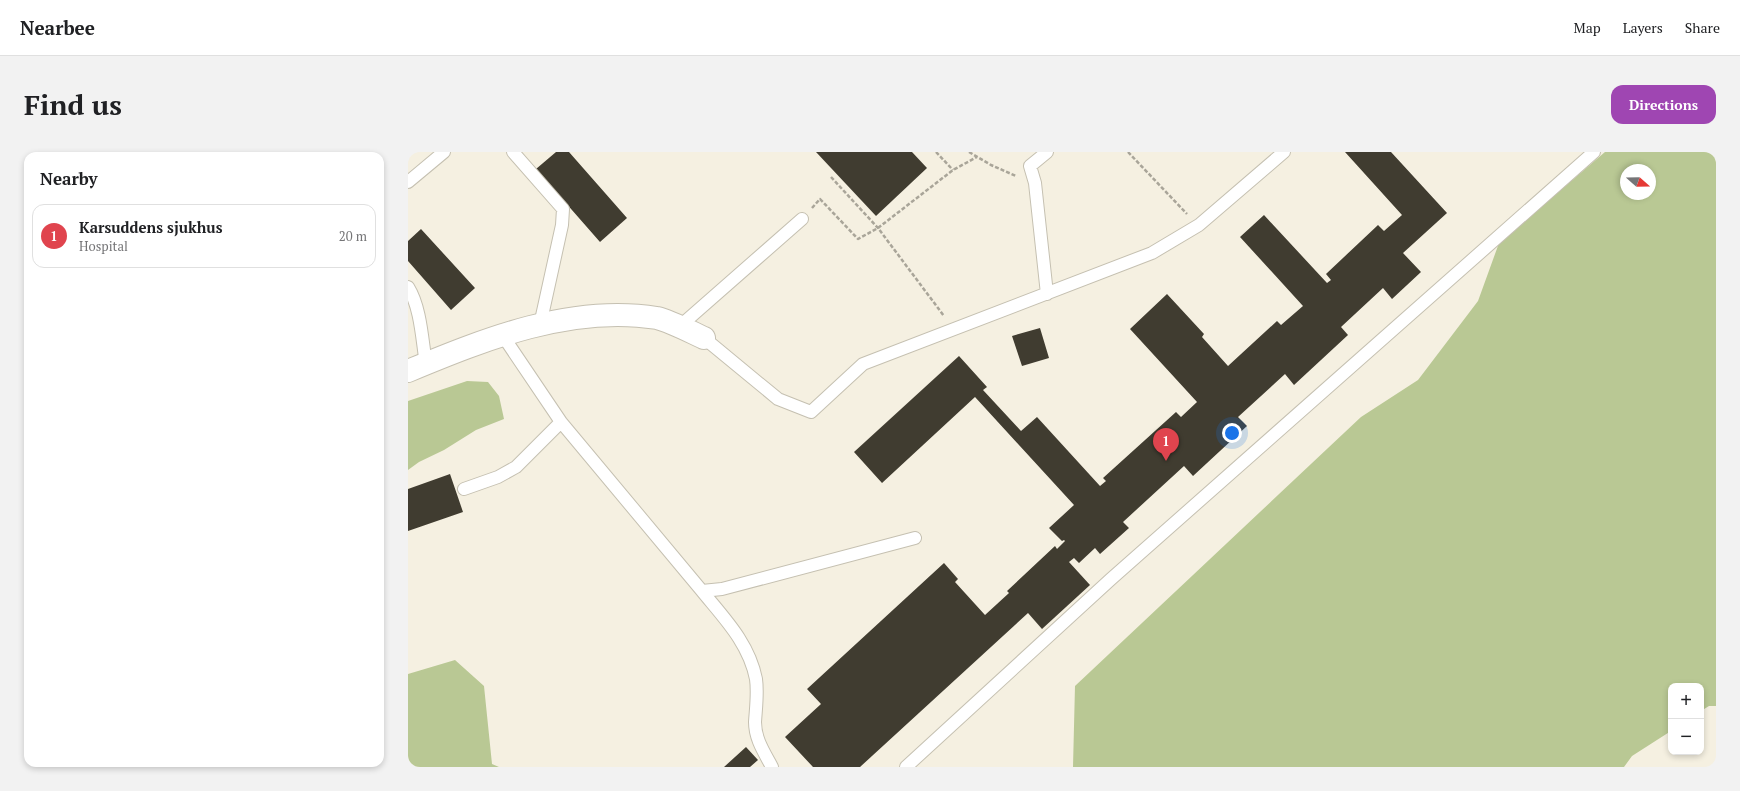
<!DOCTYPE html>
<html lang="en">
<head>
<meta charset="utf-8">
<style>
	body { margin:0; font-family:"PT Serif",serif; background:#f2f2f2; color:#202124 }
	.controls { position:absolute; right:12px; bottom:12px; display:grid; overflow:hidden; border-radius:8px; box-shadow:0 2px 6px #0003 }
	.controls button { width:36px; height:36px; display:grid; place-items:center; padding:0; border:0; border-bottom:1px solid #e0e0e0; background:#fff; color:#202124; font:20px sans-serif }
	.compass { position:absolute; left:1212px; top:12px; width:36px; height:36px; border-radius:50%; background:#fff; box-shadow:0 2px 6px #0003; rotate:110deg }
	.you { position:absolute; left:824px; top:281px; width:14px; height:14px; margin:-10px; border:3px solid #fff; border-radius:50%; background:#1a73e8; box-shadow:0 0 0 6px #1a73e833 }
	.badge { display:grid; place-items:center; width:26px; height:26px; border-radius:50%; background:#9f46b2; color:#fff; font-size:13px; font-weight:700 }
	.pin { position:absolute; translate:-50% -33px; filter:drop-shadow(0 1px 2px #0008) }
	.pin::after { content:''; position:absolute; top:21px; width:14px; height:12px; background:inherit; clip-path:polygon(0 0,100% 0,50% 100%) }
	.list { margin:0; padding:0; list-style:none }
	h2 { display:flex; justify-content:space-between; align-items:center; height:52px; margin:0; padding:0 16px; font-size:17px }
	h2 small { font-size:13px; font-weight:400; color:#757577 }
	.list li { display:grid; grid-template-columns:26px 1fr auto; gap:12px; align-items:center; box-sizing:border-box; height:64px; margin:0 8px 8px; padding:0 8px; border:1px solid #e0e0e0; border-radius:12px }
	.list b { display:block; font-size:15px; white-space:nowrap }
	.list p { margin:0; font-size:13px; white-space:nowrap; color:#757577 }
	.list em { font-size:13px; font-style:normal; color:#757577 }
	.map { position:relative; flex:none; width:1308px; height:615px; overflow:hidden; border-radius:12px }
	header { display:flex; align-items:center; gap:24px; box-sizing:border-box; height:56px; padding:0 20px; background:#fff; border-bottom:1px solid #e0e0e0 }
	header strong { font-size:19px }
	nav { display:flex; gap:22px; margin-inline-start:auto; font-size:14px }
	.intro { display:flex; align-items:center; justify-content:space-between; box-sizing:border-box; height:96px; padding:0 24px }
	h1 { margin:0; font-size:28px }
	.button { padding:10px 18px; border-radius:12px; background:#9f46b2; color:#fff; font-size:14px; font-weight:700 }
	main { display:flex; gap:24px; padding:0 24px }
	aside { flex:1; background:#fff; border-radius:12px; box-shadow:0 2px 6px #0003 }
	.map>svg:first-child { display:block }
	.green { fill:#b9c894; fill-rule:evenodd }
	.building { fill:#403c30 }
	.lines { fill:none; stroke-linecap:round; stroke-linejoin:round }
	.lane-casing { stroke:#c5c0b1; stroke-width:14 }
	.street-casing { stroke:#c5c0b1; stroke-width:24 }
	.path { stroke:#a9a599; stroke-width:2.5; stroke-dasharray:4 2; stroke-linecap:butt }
	.lane { stroke:#fff; stroke-width:12 }
	.street { stroke:#fff; stroke-width:22 }
</style>
</head>
<body>
<header>
<strong>Nearbee</strong>
<nav><a>Map</a><a>Layers</a><a>Share</a></nav>
</header>
<div class="intro"><h1>Find us</h1><a class="button">Directions</a></div>
<main>
<aside>
<h2>Nearby<small></small></h2>
<ul class="list">
<li><span class="badge" style="background:#e0444e">1</span><div><b>Karsuddens sjukhus</b><p>Hospital</p></div><em>20 m</em></li>
</ul>
</aside>
<div class="map">
<svg width="1308" height="615" viewBox="0 0 1308 615">
	<rect width="100%" height="100%" fill="#f5f0e1"/>
	<path class="green" d="M1197,0H1308V554H1301L1293,559V534H1263V579L1224,604L1216,615H665L667,534L953,265L1010,228L1070,149L1091,91ZM1218,18H1242V42H1218Z
		M59,229L80,230L91,244L96,267L68,278L36,298L11,310L0,318V249Z
		M47,508L76,534L84,612L91,615H0V522Z"/>
	<path class="building" d="M148,0H161L219,66L192,90L128,17Z
		M408,0H504L519,16L468,64Z
		M937,0H983L1039,61L995,101L1013,120L984,147L975,136L933,175L940,183L886,233L877,222L830,265L839,274L785,324L776,314L715,370L721,376L692,402L687,396L671,411L666,406L661,410L682,433L634,477L620,461L452,615H405L377,585L413,552L399,537L536,411L550,427L547,430L577,463L601,441L599,439L647,394L649,397L657,389L656,388L654,389L641,376L666,353L567,245L474,331L446,300L551,204L579,235L575,238L613,279L629,265L692,334L698,329L695,326L768,260L773,265L789,250L722,177L759,142L796,182L794,185L820,214L869,169L873,173L895,154L832,85L856,63L919,131L923,128L918,122L970,73L976,79L994,63Z
		M13,77L67,136L43,158L0,109V89Z
		M632,176L641,206L614,214L604,184Z
		M42,322L55,360L0,379V337Z
		M338,595L350,608L342,615H316Z"/>
	<g class="lines">
		<defs>
			<path id="lane" d="M105,0L155,57L154,73L132,173
				M639,0L622,14L627,31L639,142
				M0,30L36,0
				M0,135C13,156 14,188 18,212
				M271,175L394,67
				M95,184L153,270L294,439L314,437L507,386
				M296,186L370,247L403,260L455,212L744,101L791,73L876,0
				M56,337L90,325L108,315L153,270
				M294,439C316,466 341,491 348,527C350,541 348,555 347,570C347,587 356,600 364,615
				M498,615L703,427L1186,0"/>
			<path id="street" d="M0,219C77,187 164,152 249,166C262,169 283,180 296,186"/>
		</defs>
		<use href="#lane" class="lane-casing"/>
		<use href="#street" class="street-casing"/>
		<path class="path" d="M528,0L545,18
			M561,0L583,13L608,24
			M720,0L779,62
			M423,25L470,76L536,164
			M404,56L412,47L450,87L470,76L545,18L569,5"/>
		<use href="#lane" class="lane"/>
		<use href="#street" class="street"/>
	</g>
</svg>
<div class="controls">
<button>+</button>
<button>−</button>
</div>
<svg class="compass" viewBox="-18 -18 36 36"><path d="M0-13l5 13h-10z" fill="#e53935"/><path d="M0 13l5-13h-10z" fill="#757577"/></svg>
<div class="you"></div>
<div class="pin badge" style="left:758px;top:309px;background:#e0444e">1</div>
</div>
</main>
</body>
</html>
